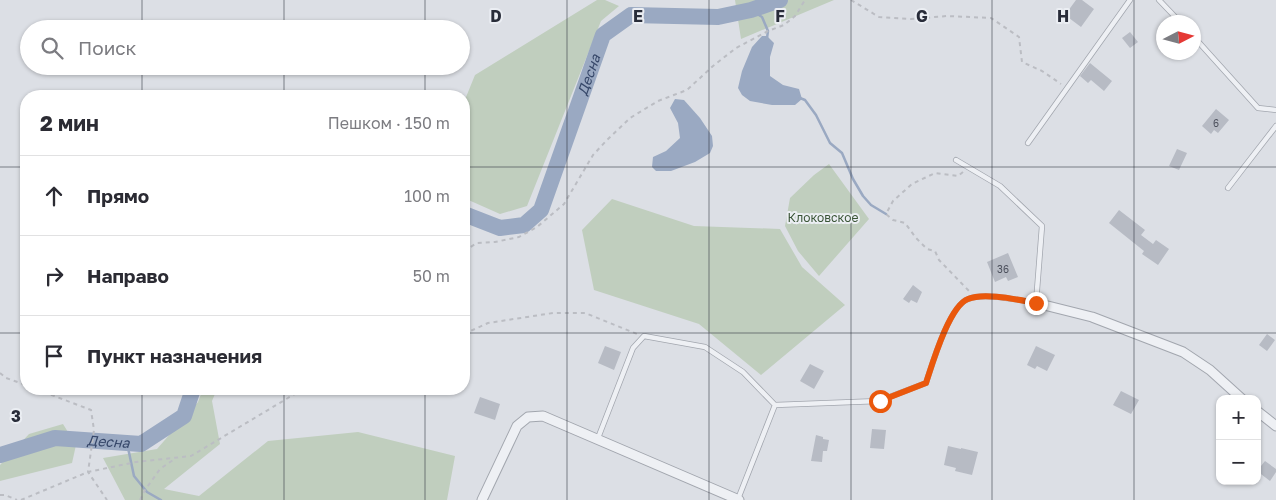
<!DOCTYPE html>
<html lang="ru">
<head>
<meta charset="utf-8">
<style>
	body { margin:0; font-family:"Golos Text",sans-serif; background:#f7f7f7; color:#2b2b33 }
	.controls { position:absolute; right:15px; bottom:15px; display:grid; overflow:hidden; border-radius:10px; box-shadow:0 1px 4px #0004 }
	.controls button { width:45px; height:45px; display:grid; place-items:center; padding:0; border:0; border-bottom:1px solid #e1e1e2; background:#fff; color:#2b2b33; font:25px sans-serif }
	.compass { position:absolute; left:1156px; top:15px; width:45px; height:45px; border-radius:50%; background:#fff; box-shadow:0 1px 4px #0004; rotate:84deg }
	.stop { position:absolute; width:15px; height:15px; margin:-11px; border:4px solid #ea580c; border-radius:50%; background:#fff }
	.stop.end { background:#ea580c; border-color:#fff; box-shadow:0 1px 5px #0008 }
	.list { margin:0; padding:0; list-style:none }
	h2 { display:flex; justify-content:space-between; align-items:center; height:65px; margin:0; padding:0 20px; font-size:21px }
	h2 small { font-size:16px; font-weight:400; color:#7c7c81 }
	.list li { display:grid; grid-template-columns:32px 1fr auto; gap:15px; align-items:center; box-sizing:border-box; height:80px; padding:0 20px; border-top:1px solid #e1e1e2 }
	.list b { display:block; font-size:19px; white-space:nowrap }
	.list em { font-size:16px; font-style:normal; color:#7c7c81 }
	.icon { flex:none; width:28px; height:28px; fill:none; stroke:currentColor; stroke-width:2; stroke-linecap:round; stroke-linejoin:round }
	.map { position:relative; flex:none; width:1276px; height:500px; overflow:hidden }
	.search { position:absolute; background:#fff; box-shadow:0 1px 4px #0004; left:20px; top:20px; width:450px; height:55px; display:flex; align-items:center; gap:12px; box-sizing:border-box; padding:0 18px; border-radius:28px; color:#7c7c81; font-size:19px }
	.panel { position:absolute; background:#fff; box-shadow:0 1px 4px #0004; left:20px; top:90px; width:450px; height:305px; border-radius:20px }
	.map>svg:first-child { display:block }
	.green { fill:#c0cebe }
	.water { fill:#9aa9c2 }
	.lines { fill:none; stroke-linecap:round; stroke-linejoin:round }
	.stream { stroke:#9aa9c2; stroke-width:2.5 }
	.river { stroke:#9aa9c2; stroke-width:16 }
	.building { fill:#b7bbc4 }
	.lane-casing { stroke:#a2a6ae; stroke-width:6 }
	.street-casing { stroke:#a2a6ae; stroke-width:11 }
	.path { stroke:#bbbdc3; stroke-width:2; stroke-dasharray:4 4; stroke-linecap:butt }
	.lane { stroke:#eef0f4; stroke-width:4.5 }
	.street { stroke:#eef0f4; stroke-width:9 }
	.route { stroke:#ea580c; stroke-width:6 }
	.grid { fill:none; stroke:#282c39; stroke-width:1; stroke-opacity:0.55 }
	.labels { text-anchor:middle; stroke-width:4; stroke-linejoin:round; paint-order:stroke }
	.number-label { font-size:10px; fill:#4c505c }
	.park-label { font-size:12px; fill:#395436; stroke:#ebeef3 }
	.water-label { font-size:14px; font-style:italic; fill:#364769; stroke:#ebeef3 }
	.grid-label { font-size:16px; text-anchor:middle; font-weight:bold; fill:#282c39; stroke:#ebeef3; stroke-width:4; stroke-linejoin:round; paint-order:stroke }
</style>
</head>
<body>
<div class="map">
<svg width="1276" height="500" viewBox="0 0 1276 500">
	<rect width="100%" height="100%" fill="#dcdfe5"/>
	<path class="green" d="M597,0H605L619,6L601,21L527,206L500,214L464,198V102L475,75Z
		M735,0H834L741,39Z
		M829,164L869,219L819,276L798,251L785,226L790,198L814,175Z
		M612,199L694,226L780,229L802,267L845,305L761,375L699,324L594,290L582,230Z
		M203,389H217L212,401L220,444L164,489L199,496L268,441L358,432L455,456L447,500H125L103,458L157,449L198,402Z
		M63,424L76,445L72,463L0,481V465L29,434Z"/>
	<path class="water" d="M762,36H767L774,43L770,57V76L783,85L799,89L802,99L795,105H772L750,101L742,95L738,88L742,71L752,47Z
		M675,99L684,100L700,118L712,136L713,146L710,153L695,162L671,171H656L652,167L653,157L666,151L680,138L678,123L670,108Z"/>
	<g class="lines">
		<path class="stream" d="M751,10L762,17L768,31L767,38
			M800,98L805,100L816,115L830,143L842,153L853,179L863,196L871,205L886,214
			M127,443L134,476L147,492L161,500"/>
		<g class="river">
			<path id="s1" d="M464,214L500,228L524,225L541,210L603,35L631,15L718,17L751,10L780,0"/>
			<path id="s2" d="M0,455L55,438L141,444L184,416L193,389"/>
		</g>
	</g>
	<path class="building" d="M1076,0H1082L1094,9L1081,27L1065,15Z
		M1130,32L1138,42L1130,48L1122,38Z
		M1090,63L1112,81L1104,91L1091,80L1088,83L1080,76Z
		M1216,109L1229,120L1218,133L1214,130L1211,134L1202,126Z
		M1177,149L1187,153L1179,170L1169,166Z
		M1119,210L1145,230L1141,235L1153,244L1156,240L1169,249L1158,265L1142,254L1144,251L1109,223Z
		M1008,253L1018,277L1008,281L1006,277L995,282L987,262Z
		M913,285L922,292L917,303L911,300L909,303L903,299Z
		M1267,334L1275,340L1267,351L1259,345Z
		M605,346L621,352L614,370L598,363Z
		M1036,346L1055,355L1047,371L1037,366L1035,369L1027,365Z
		M810,364L824,371L814,389L800,381Z
		M1121,391L1139,400L1131,414L1113,405Z
		M480,397L500,404L495,420L474,413Z
		M872,429L886,430L884,449L870,448Z
		M816,435L823,437V439L829,440L827,451H823L822,462L811,461Z
		M948,446L961,449V448L978,452L972,475L955,471L956,468L944,465Z
		M1265,461L1276,469V472L1270,481L1257,471Z"/>
	<g class="lines">
		<defs>
			<path id="lane" d="M1159,0L1180,22
				M1194,37L1258,108L1276,110
				M1028,143L1130,0
				M1228,188L1276,126
				M598,438L633,348L644,336L705,347L743,372L775,405L879,401L926,383C932,365 949,306 968,299C984,292 1018,300 1036,303L1042,226L1000,186L956,160
				M738,499L775,405"/>
			<path id="street" d="M1036,303L1092,317L1183,352L1210,370L1242,399
				M1257,411L1276,426
				M482,500L517,426L528,417L543,416L739,500"/>
		</defs>
		<use href="#lane" class="lane-casing"/>
		<use href="#street" class="street-casing"/>
		<path class="path" d="M851,0L879,17L911,19L947,16L991,18L1019,37L1022,62L1042,71L1061,84
			M963,172L958,176L935,173L912,184L893,201L886,214L893,220L905,223L916,238L927,249L935,251L939,260L969,291
			M464,251L477,243L495,242L519,237L537,227L564,204L593,155L607,140L630,118L658,101L687,90L713,66L736,48L768,31L784,25L795,16L805,0
			M464,334L488,323L553,313H585L637,334
			M0,373L6,378L26,385
			M36,389L91,410L94,430L88,472L107,500
			M0,495H5L17,500
			M21,500L88,472L136,462L191,456L303,389
			M140,500L145,490L160,469L173,460"/>
		<use href="#lane" class="lane"/>
		<use href="#street" class="street"/>
	</g>
	<g class="lines">
		<path class="route" d="M880,401L926,383C932,365 949,306 968,299C984,292 1019,300 1036,303"/>
	</g>
	<path class="grid" d="M142,0V29M284,0V29M425,0V29M567,0V500M709,0V500M851,0V500M992,0V500M1134,0V500M142,66V96M284,66V96M425,66V96M0,167H26M464,167H1276M0,333H26M464,333H1276M142,389V500M284,389V500M425,389V500"/>
	<g class="labels">
		<g class="number-label">
			<text x="1216" y="127">6</text>
			<text x="1003" y="273">36</text>
		</g>
		<g class="park-label">
			<text x="823" y="222">Клоковское</text>
		</g>
		<g class="water-label">
			<text dy="5" stroke="none"><textPath href="#s1" startOffset="229">Десна</textPath></text>
			<text dy="5" stroke="none"><textPath href="#s2" startOffset="111">Десна</textPath></text>
		</g>
	</g>
	<g class="grid-label">
		<text x="496" y="22">D</text>
		<text x="638" y="22">E</text>
		<text x="780" y="22">F</text>
		<text x="922" y="22">G</text>
		<text x="1063" y="22">H</text>
		<text x="16" y="422">3</text>
	</g>
</svg>
<div class="controls">
<button>+</button>
<button>−</button>
</div>
<svg class="compass" viewBox="-18 -18 36 36"><path d="M0-13l5 13h-10z" fill="#e53935"/><path d="M0 13l5-13h-10z" fill="#7c7c81"/></svg>
<div class="stop" style="left:880px;top:401px"></div>
<div class="stop end" style="left:1036px;top:303px"></div>
<div class="search"><svg class="icon" aria-label="search" viewBox="0 0 24 24"><circle cx="10" cy="10" r="6"/><path d="M15 15l6 6"/></svg>Поиск</div>
<section class="panel">
<h2>2 мин<small>Пешком · 150 m</small></h2>
<ul class="list">
<li><svg class="icon" aria-label="ahead" viewBox="0 0 24 24"><path d="M12 20V5M6 11l6-6 6 6"/></svg><div><b>Прямо</b></div><em>100 m</em></li>
<li><svg class="icon" aria-label="right" viewBox="0 0 24 24"><path d="M7 20v-9h11M14 6l5 5-5 5"/></svg><div><b>Направо</b></div><em>50 m</em></li>
<li><svg class="icon" aria-label="arrive" viewBox="0 0 24 24"><path d="M6 21V4h12l-3 4 3 4H6"/></svg><div><b>Пункт назначения</b></div></li>
</ul>
</section>
</div>
</body>
</html>
